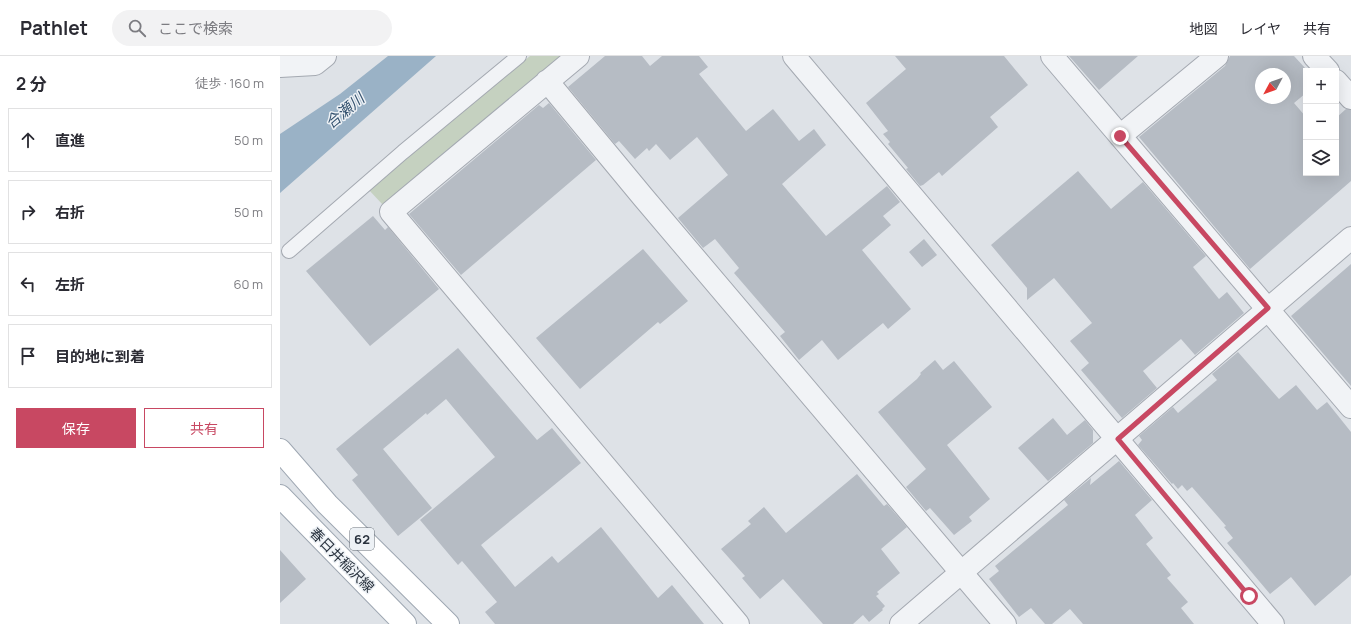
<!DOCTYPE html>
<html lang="ja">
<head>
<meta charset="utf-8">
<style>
	body { margin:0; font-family:Manrope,"Noto Sans JP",sans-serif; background:#f2f2f3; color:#2b2b33 }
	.controls { position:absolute; right:12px; top:12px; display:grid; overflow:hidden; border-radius:0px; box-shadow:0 4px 16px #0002 }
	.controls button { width:36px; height:36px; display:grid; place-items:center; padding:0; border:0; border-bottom:1px solid #e1e1e2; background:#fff; color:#2b2b33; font:20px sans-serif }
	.compass { position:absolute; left:975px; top:12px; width:36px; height:36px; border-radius:50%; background:#fff; box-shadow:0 4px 16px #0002; rotate:229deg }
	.stop { position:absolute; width:12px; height:12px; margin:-9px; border:3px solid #c84862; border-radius:50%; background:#fff }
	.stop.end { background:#c84862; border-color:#fff; box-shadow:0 1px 4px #0008 }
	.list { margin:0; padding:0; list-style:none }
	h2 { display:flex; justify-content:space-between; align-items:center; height:52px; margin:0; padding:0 16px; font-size:17px }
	h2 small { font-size:13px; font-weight:400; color:#7c7c81 }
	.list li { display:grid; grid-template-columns:26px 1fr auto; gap:12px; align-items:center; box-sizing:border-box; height:64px; margin:0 8px 8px; padding:0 8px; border:1px solid #e1e1e2; border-radius:0px }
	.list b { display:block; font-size:15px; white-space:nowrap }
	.list em { font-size:13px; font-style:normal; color:#7c7c81 }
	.actions { display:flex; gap:8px; padding:12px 16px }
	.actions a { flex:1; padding:9px 0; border:1px solid #c84862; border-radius:0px; text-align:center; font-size:14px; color:#c84862 }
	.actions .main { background:#c84862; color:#fff }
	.icon { flex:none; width:22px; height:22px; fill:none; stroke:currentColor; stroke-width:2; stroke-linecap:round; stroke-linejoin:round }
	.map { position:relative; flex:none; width:1071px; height:568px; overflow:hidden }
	header { display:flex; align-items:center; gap:24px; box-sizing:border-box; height:56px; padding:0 20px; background:#fff; border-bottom:1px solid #e1e1e2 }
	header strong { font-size:19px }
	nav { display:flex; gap:22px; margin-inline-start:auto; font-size:14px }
	.search { width:280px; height:36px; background:#f2f2f3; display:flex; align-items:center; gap:10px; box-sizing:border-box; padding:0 14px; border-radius:22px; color:#7c7c81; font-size:15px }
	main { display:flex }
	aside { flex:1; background:#fff }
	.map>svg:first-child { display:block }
	.green { fill:#c5d1c0 }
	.water { fill:#9ab2c6 }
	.building { fill:#b6bcc4; fill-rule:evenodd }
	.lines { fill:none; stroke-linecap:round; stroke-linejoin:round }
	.service-casing { stroke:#a4a9b1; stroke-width:16 }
	.minor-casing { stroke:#a4a9b1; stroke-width:24 }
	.tertiary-casing { stroke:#a4a9b1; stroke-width:24 }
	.primary-casing { stroke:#9ea7b2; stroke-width:24 }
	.service { stroke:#f1f3f6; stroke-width:14 }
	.minor { stroke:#f1f3f6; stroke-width:22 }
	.tertiary { stroke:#f1f3f6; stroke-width:22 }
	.primary { stroke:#fff; stroke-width:22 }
	.route { stroke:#c84862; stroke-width:5 }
	.labels { text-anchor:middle; stroke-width:3; stroke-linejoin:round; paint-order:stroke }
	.shield { fill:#edf1f5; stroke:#636b74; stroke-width:1 }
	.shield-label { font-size:13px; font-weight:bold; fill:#28313d }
	.street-label { font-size:14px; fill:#28313d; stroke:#edf1f5 }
	.water-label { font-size:15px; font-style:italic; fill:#34526f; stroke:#edf1f5 }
</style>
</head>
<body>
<header>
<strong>Pathlet</strong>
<div class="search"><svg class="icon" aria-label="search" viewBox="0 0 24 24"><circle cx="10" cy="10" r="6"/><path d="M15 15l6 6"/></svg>ここで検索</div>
<nav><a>地図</a><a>レイヤ</a><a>共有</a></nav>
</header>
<main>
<aside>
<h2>2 分<small>徒歩 · 160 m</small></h2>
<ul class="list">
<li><svg class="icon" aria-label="ahead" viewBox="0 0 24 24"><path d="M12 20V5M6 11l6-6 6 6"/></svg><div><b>直進</b></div><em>50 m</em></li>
<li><svg class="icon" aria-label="right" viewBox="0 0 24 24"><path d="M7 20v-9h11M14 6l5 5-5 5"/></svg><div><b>右折</b></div><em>50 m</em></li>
<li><svg class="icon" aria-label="left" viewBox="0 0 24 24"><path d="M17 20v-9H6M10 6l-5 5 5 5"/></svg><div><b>左折</b></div><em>60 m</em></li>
<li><svg class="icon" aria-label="arrive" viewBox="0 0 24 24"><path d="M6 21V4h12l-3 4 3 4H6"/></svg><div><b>目的地に到着</b></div></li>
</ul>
<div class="actions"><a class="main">保存</a><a>共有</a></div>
</aside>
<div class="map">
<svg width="1071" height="568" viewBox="0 0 1071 568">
	<rect width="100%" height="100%" fill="#dee2e7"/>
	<path class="green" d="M250,0H283L103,149L88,133Z"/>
	<path class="water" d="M108,0H156L0,137V78L60,38Z"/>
	<path class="building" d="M325,0H362L370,10L382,0H419L428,11L419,18L466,75L493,53L519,85L534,73L546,89L502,128L546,180L607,130L620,146L603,160L611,169L582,194L631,253L608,273L603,267L558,304L542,284L519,304L500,280L505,276L454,217L459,212L435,183L423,192L398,162L448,119L417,81L390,104L376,88L369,95L367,92L355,103L339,85L335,88L288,31Z
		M615,0H724L748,29L710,61L718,71L662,120L659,116L643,129L640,130L626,113L628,112L608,88L610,86L603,78L608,75L586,47L626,13Z
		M789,0H858L819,34Z
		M950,0H1014L1026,13V37L1014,47L1026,61V117H1056V62L1066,53L1071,54V125L970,213L859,81L945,10ZM981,18H1005V42H981Z
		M269,47L316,104L181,219L129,158L259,49L263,52Z
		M798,115L831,153L863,126L926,200L913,211L939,243L947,236L964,257L915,299L901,283L863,315L877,332L842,362L801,314L809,307L790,285L812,267L774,222L747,244V232L711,189Z
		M93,160L105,174L108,171L159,233L90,290L26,215Z
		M644,183L657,199L642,211L629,196Z
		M363,193L408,245L380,268L378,266L300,333L256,282Z
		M1071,208V330L1011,260Z
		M178,292L257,384L272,372L301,407L201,489L235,531L272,500L278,507L321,471L378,542L392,529L424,568H215L205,556L217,546L182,505L178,509L140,464L215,401L166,343L147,359L146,357L103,393L152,452L118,480L72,424L78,419L56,393Z
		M958,296L999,343L1016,329L1037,354L1047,346L1071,376V519L1035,550L1011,521L990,538L947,487L953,482L944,471L946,470L912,431L907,435L902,429L898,433L893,427L892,428L858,389L862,384L859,380L893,351L898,357L937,324L932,318Z
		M655,304L663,314L674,305L712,351L667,389L710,443L689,461L692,465L674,479L650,452L646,455L626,431L646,413L598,356L637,323L641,318L640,317Z
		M773,362L787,379L805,364L813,374V387L768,425L738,392Z
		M839,405L872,444L855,459L873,482L866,488L891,519L887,522L908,546L901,552L914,568H803L790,553L772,568H765L751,552L739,561L709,523L719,515L715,510L788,449L784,444L811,422L810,429Z
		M577,418L603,449L604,450L607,448L627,471L601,493L620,517L597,536L599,538L596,540L605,550L602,553L603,554L589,566L583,559L573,568H543L503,523L480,543L462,522L465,520L441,493L471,468L468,465L484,451L506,477Z
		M0,494L26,523L0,547Z"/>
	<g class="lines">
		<defs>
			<path id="service" d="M9,195L123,96L239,0"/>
			<path id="minor" d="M298,0L111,156L458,568
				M514,0L993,568
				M772,0L1071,351
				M1034,0L1048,15
				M0,10L35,8L45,0
				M267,25L363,141L725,568
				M1056,25L1071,42
				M840,80L937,0"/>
			<path id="tertiary" d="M621,568L1071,182"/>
			<path id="primary" d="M0,394L47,448L168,568
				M0,440L125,568"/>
		</defs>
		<use href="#service" class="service-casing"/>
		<use href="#minor" class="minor-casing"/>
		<use href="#tertiary" class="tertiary-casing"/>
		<use href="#primary" class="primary-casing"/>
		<use href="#service" class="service"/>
		<use href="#minor" class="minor"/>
		<use href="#tertiary" class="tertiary"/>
		<use href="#primary" class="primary"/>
	</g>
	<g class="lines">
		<path class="route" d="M840,80L988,252L838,383L969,540"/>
	</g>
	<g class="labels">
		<rect class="shield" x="70" y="472" width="24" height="22" rx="3"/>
		<g class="shield-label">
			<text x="82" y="488">62</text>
		</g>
		<g class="street-label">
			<text transform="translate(62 504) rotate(45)" y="5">春日井稲沢線</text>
		</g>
		<g class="water-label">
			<text transform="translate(65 55) rotate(-40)" y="5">合瀬川</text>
		</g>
	</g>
</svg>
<div class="controls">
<button>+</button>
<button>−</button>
<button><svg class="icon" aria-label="layers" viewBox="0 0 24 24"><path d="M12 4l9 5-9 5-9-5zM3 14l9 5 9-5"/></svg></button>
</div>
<svg class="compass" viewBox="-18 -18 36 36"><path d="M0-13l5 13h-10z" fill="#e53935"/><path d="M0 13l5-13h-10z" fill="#7c7c81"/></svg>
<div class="stop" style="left:969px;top:540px"></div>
<div class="stop end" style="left:840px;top:80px"></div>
</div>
</main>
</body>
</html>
